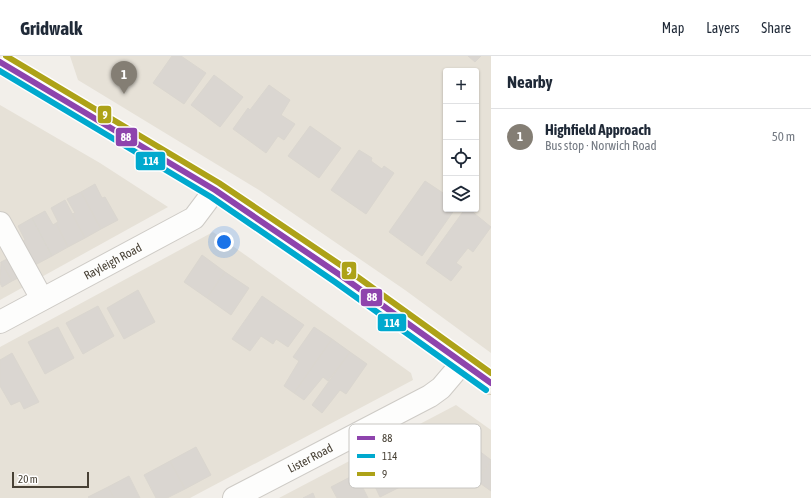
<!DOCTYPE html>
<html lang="en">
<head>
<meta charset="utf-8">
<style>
	body { margin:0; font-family:"Asap Condensed",sans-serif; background:#f6f6f7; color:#1f2937 }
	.controls { position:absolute; right:12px; top:12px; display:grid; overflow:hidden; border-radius:4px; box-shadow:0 1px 3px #0004 }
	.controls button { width:36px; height:36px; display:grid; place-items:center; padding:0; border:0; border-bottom:1px solid #e0e1e3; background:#fff; color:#1f2937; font:20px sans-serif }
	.scale { position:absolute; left:12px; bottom:10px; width:77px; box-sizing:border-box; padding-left:4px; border:2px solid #484135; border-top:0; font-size:11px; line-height:14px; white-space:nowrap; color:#484135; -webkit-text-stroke:3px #fff; paint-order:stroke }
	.you { position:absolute; left:224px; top:186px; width:14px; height:14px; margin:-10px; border:3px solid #fff; border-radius:50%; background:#1a73e8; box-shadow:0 0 0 6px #1a73e833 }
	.badge { display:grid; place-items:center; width:26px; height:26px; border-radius:50%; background:#847e74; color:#fff; font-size:13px; font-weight:700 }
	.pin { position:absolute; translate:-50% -33px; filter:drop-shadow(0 1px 2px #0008) }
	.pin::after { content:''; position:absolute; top:21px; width:14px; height:12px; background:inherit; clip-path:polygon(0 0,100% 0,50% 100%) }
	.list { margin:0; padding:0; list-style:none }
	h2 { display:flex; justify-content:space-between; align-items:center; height:52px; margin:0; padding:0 16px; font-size:17px }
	h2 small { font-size:13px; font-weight:400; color:#747a83 }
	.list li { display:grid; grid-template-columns:26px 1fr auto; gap:12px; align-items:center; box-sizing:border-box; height:56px; padding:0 16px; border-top:1px solid #e0e1e3 }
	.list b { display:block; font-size:15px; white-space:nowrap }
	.list p { margin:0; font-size:13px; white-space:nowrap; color:#747a83 }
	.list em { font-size:13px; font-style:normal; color:#747a83 }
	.icon { flex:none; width:22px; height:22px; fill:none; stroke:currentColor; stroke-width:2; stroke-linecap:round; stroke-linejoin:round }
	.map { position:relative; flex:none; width:491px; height:442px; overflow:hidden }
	header { display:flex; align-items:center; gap:24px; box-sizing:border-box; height:56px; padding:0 20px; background:#fff; border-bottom:1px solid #e0e1e3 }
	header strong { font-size:19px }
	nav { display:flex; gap:22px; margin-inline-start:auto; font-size:14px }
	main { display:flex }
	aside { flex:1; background:#fff }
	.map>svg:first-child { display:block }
	.residential { fill:#e6e1d7; fill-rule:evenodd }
	.building { fill:#dad6d1; stroke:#dad6cf }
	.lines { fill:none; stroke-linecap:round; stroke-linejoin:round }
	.minor-casing { stroke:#cecbc6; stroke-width:24 }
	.major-casing { stroke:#d5ccb6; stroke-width:24 }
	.minor { stroke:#fdfdfc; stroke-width:22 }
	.major { stroke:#f1ede4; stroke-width:22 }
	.bus-1-casing { stroke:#fff; stroke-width:9 }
	.bus-2-casing { stroke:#fff; stroke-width:9 }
	.bus-3-casing { stroke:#fff; stroke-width:9 }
	.bus-1 { stroke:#8e44ad; stroke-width:6 }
	.bus-2 { stroke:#00a9ce; stroke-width:6 }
	.bus-3 { stroke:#ada218; stroke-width:6 }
	.labels { text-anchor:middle; stroke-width:3; stroke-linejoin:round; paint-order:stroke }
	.street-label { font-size:12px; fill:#484135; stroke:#fff }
	.key { fill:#fff; stroke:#c8c6c2; stroke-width:1 }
	.key-label { font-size:11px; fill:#484135 }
	.line-badge { stroke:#fff; stroke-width:1.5 }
	.badge-label { font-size:11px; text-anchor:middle; font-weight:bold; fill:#fff }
</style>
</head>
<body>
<header>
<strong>Gridwalk</strong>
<nav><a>Map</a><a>Layers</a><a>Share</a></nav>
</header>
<main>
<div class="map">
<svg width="491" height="442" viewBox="0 0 491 442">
	<rect width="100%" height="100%" fill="#f2efea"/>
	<path class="residential" d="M70,0H491V297L405,234L259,134L78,24ZM446,15H476V153H446Z
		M0,49L100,107L168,151L0,244Z
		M213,176L411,317L413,324L190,442H0V291Z
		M456,349L491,374V442H279Z"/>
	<path class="building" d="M172,0H181L206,17L184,48L153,27Z
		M468,0H481L475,6Z
		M214,19L243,41L220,71L191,49Z
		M269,29L290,44L281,59L295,68L284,84L278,80L266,97L233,73L248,52L250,54Z
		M310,70L341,92L319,122L288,100Z
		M359,94L372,102L371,105L382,113L384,110L394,117L366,158L331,134Z
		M425,125L446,139V153H455L422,200L389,176Z
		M95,128L102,142L105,141L118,164L101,173L81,136Z
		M81,136L101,173L85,182L72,158L75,157L67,143Z
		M65,144L85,182L68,191L56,167L58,166L51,152Z
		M465,153H469L491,171L473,196L468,192L456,207L462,211L451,225L426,207Z
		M45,155L53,169L56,167L68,191L52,200L32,162Z
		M32,162L52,200L35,209L23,185L25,184L18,170Z
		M202,199L225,216L207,242L184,226Z
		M11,201L22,220L12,225L1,206Z
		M1,206L12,225L2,231L0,227Z
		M225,216L249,232L231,259L207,242Z
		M138,234L155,266L124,283L107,252Z
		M262,240L304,269L288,291L276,283L273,288L261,280L250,295L232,283Z
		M98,250L114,280L83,298L66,267Z
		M58,271L74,302L45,318L28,286Z
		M314,271L332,283L294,337L284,330L299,305L293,301Z
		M332,283L350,296L328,325L323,321L304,344L294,337Z
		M350,296L367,308L346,338L340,334L322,357L312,349Z
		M12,297L39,346L24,353L20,345L11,349L0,330V304Z
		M470,388L491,404L472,431L450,416Z
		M196,391L211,419L185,433L170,405Z
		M396,392L412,425L380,441L364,407Z
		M170,405L185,433L167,442H156L144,419Z
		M491,405V435L477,425Z
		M356,418L368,442H337L331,431Z
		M129,420L140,442H114L108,431Z
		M108,431L114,442H89L88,441Z
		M313,437L315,442H303Z"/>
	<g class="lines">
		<defs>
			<g id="minor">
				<path d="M0,167L42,243"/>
				<path id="s1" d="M0,266L194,162L215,134"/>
				<path id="s2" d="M234,442L430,340L441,332L463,306"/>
			</g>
			<path id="major" d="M0,6L215,134L340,219L491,327"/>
		</defs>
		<use href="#minor" class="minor-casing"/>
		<use href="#major" class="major-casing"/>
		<use href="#minor" class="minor"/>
		<use href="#major" class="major"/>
		<defs>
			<path id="bus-1" d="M0,6L215,134L340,219L491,327"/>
			<path id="bus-2" d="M0,15L211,141L335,226L486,334"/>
			<path id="bus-3" d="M6,0L219,127L345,212L491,317"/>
		</defs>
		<use href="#bus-1" class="bus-1-casing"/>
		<use href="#bus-2" class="bus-2-casing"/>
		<use href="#bus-3" class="bus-3-casing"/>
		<use href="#bus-1" class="bus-1"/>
		<use href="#bus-2" class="bus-2"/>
		<use href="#bus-3" class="bus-3"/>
	</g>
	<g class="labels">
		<g class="street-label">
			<text dy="4" stroke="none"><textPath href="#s1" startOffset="128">Rayleigh Road</textPath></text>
			<text dy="4" stroke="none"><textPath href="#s2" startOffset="86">Lister Road</textPath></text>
		</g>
	</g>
	<rect x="349" y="368" width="132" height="64" rx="6" class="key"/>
	<rect x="357" y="380" width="18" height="4" fill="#8e44ad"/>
	<rect x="357" y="398" width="18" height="4" fill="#00a9ce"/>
	<rect x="357" y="416" width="18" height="4" fill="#ada218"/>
	<g class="key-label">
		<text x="382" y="386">88</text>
		<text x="382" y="404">114</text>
		<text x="382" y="422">9</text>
	</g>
	<g class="line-badge">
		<rect x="97" y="49" width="15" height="19" rx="4" fill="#ada218"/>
		<rect x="115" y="71" width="23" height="20" rx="4" fill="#8e44ad"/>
		<rect x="135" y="95" width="31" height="20" rx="4" fill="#00a9ce"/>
		<rect x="341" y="205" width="16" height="19" rx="4" fill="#ada218"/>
		<rect x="360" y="232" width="23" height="19" rx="4" fill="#8e44ad"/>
		<rect x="377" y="257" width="30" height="19" rx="4" fill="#00a9ce"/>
	</g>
	<g class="badge-label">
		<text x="105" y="63">9</text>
		<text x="126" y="85">88</text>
		<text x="151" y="109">114</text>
		<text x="349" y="219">9</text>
		<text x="372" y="245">88</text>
		<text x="392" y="271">114</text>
	</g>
</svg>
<div class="controls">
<button>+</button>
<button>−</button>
<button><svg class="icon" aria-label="locate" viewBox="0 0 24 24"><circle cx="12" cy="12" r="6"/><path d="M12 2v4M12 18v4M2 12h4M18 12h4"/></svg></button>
<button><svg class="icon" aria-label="layers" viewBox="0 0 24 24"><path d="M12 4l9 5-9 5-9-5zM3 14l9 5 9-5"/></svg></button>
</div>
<div class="scale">20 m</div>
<div class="you"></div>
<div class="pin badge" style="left:124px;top:38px">1</div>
</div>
<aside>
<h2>Nearby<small></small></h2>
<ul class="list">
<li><span class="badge">1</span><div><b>Highfield Approach</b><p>Bus stop · Norwich Road</p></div><em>50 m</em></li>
</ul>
</aside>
</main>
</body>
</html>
